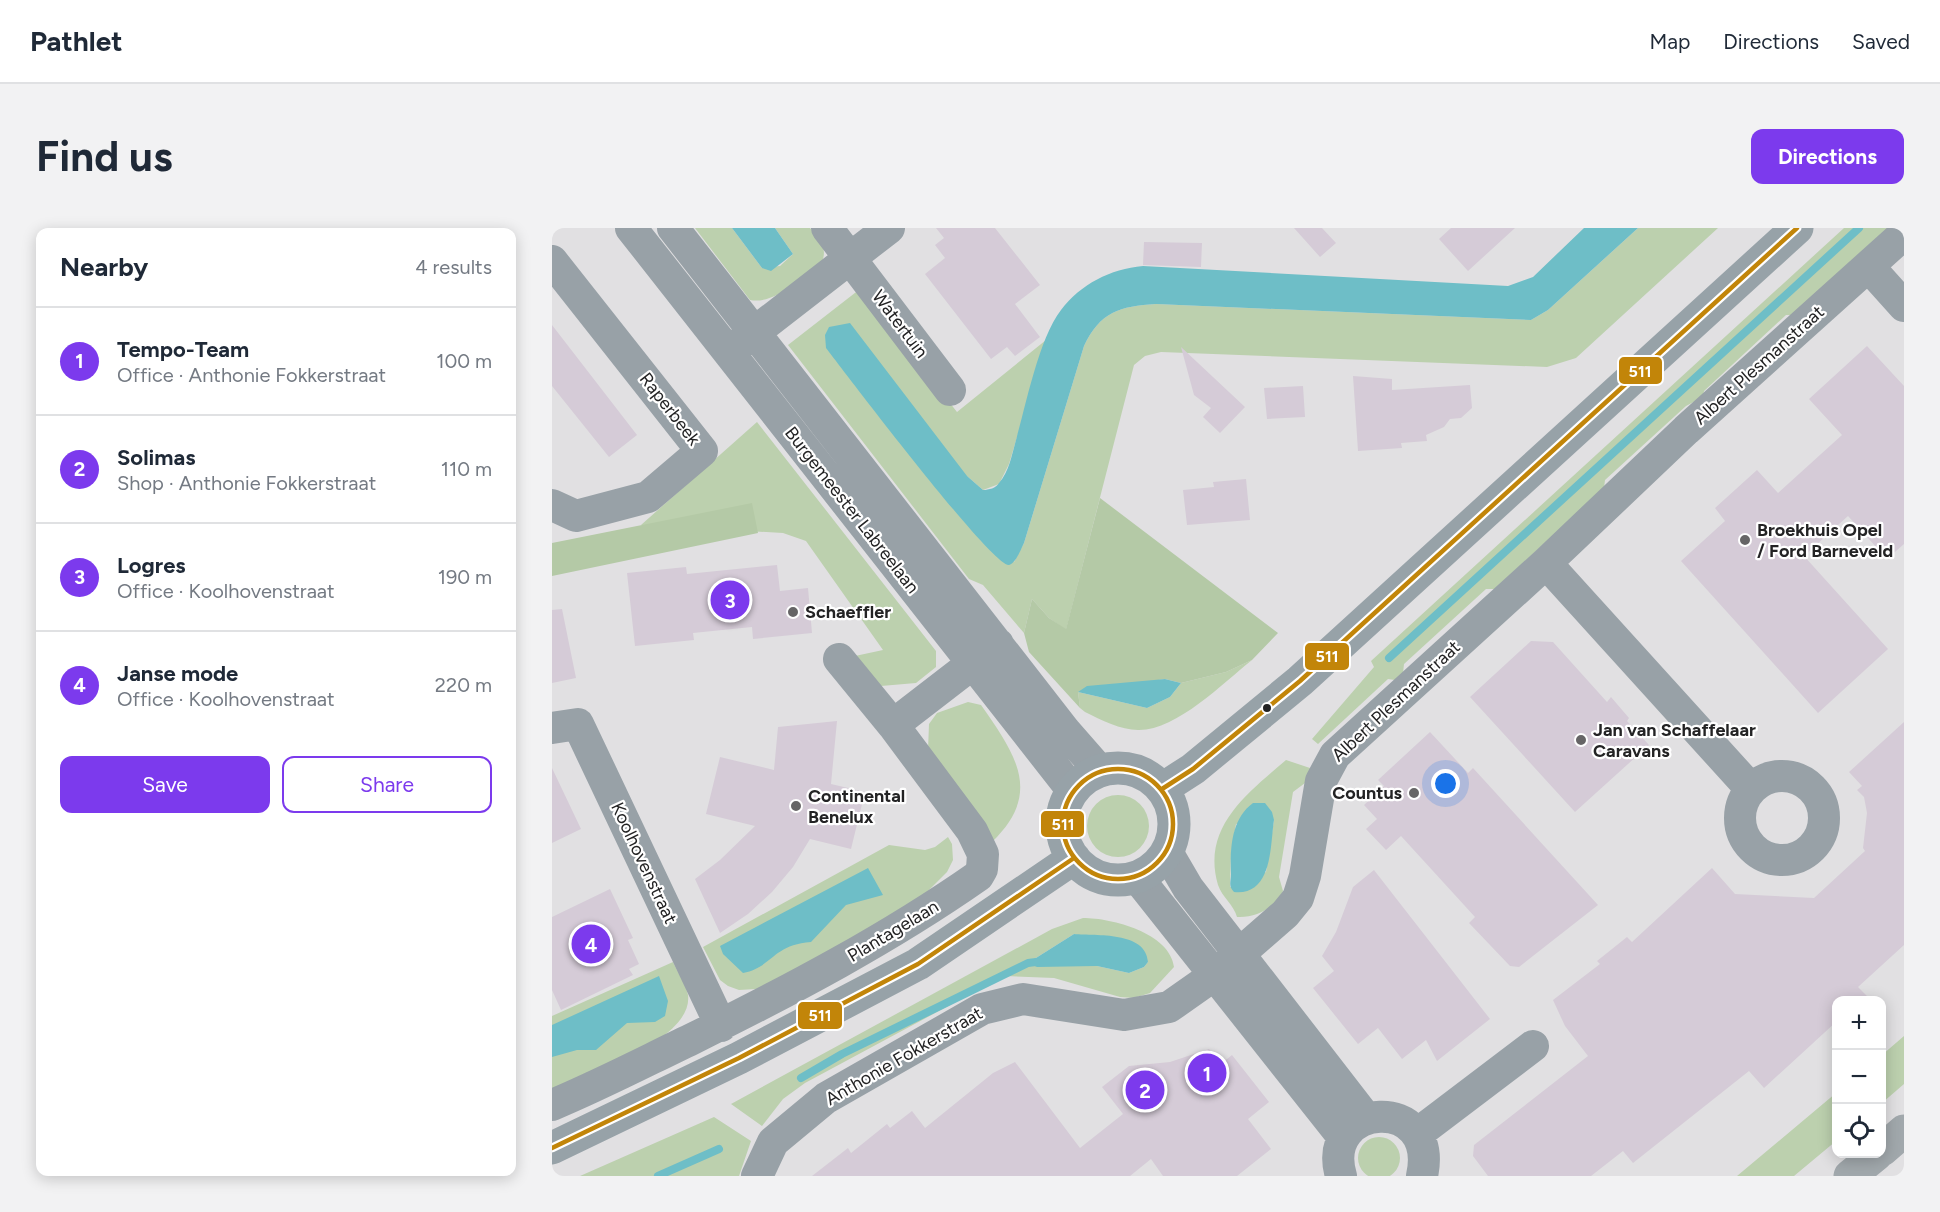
<!DOCTYPE html>
<html lang="en">
<head>
<meta charset="utf-8">
<style>
	body { margin:0; font-family:Figtree,sans-serif; background:#f2f2f3; color:#1f2937 }
	.controls { position:absolute; right:18px; bottom:18px; display:grid; overflow:hidden; border-radius:12px; box-shadow:0 3px 15px #0003 }
	.controls button { width:54px; height:54px; display:grid; place-items:center; padding:0; border:0; border-bottom:2px solid #e0e1e3; background:#fff; color:#1f2937; font:30px sans-serif }
	.you { position:absolute; left:894px; top:556px; width:21px; height:21px; margin:-15px; border:4px solid #fff; border-radius:50%; background:#1a73e8; box-shadow:0 0 0 9px #1a73e833 }
	.badge { display:grid; place-items:center; width:39px; height:39px; border-radius:50%; background:#7c3aed; color:#fff; font-size:20px; font-weight:700 }
	.pin { position:absolute; translate:-50% -50%; border:3px solid #fff; box-shadow:0 2px 6px #0006 }
	.list { margin:0; padding:0; list-style:none }
	h2 { display:flex; justify-content:space-between; align-items:center; height:78px; margin:0; padding:0 24px; font-size:26px }
	h2 small { font-size:20px; font-weight:400; color:#747a83 }
	.list li { display:grid; grid-template-columns:39px 1fr auto; gap:18px; align-items:center; box-sizing:border-box; height:108px; padding:0 24px; border-top:2px solid #e0e1e3 }
	.list b { display:block; font-size:22px; white-space:nowrap }
	.list p { margin:0; font-size:20px; white-space:nowrap; color:#747a83 }
	.list em { font-size:20px; font-style:normal; color:#747a83 }
	.actions { display:flex; gap:12px; padding:18px 24px }
	.actions a { flex:1; padding:14px 0; border:2px solid #7c3aed; border-radius:12px; text-align:center; font-size:21px; color:#7c3aed }
	.actions .main { background:#7c3aed; color:#fff }
	.icon { flex:none; width:33px; height:33px; fill:none; stroke:currentColor; stroke-width:2; stroke-linecap:round; stroke-linejoin:round }
	.map { position:relative; flex:none; width:1352px; height:948px; overflow:hidden; border-radius:12px }
	header { display:flex; align-items:center; gap:36px; box-sizing:border-box; height:84px; padding:0 30px; background:#fff; border-bottom:2px solid #e0e1e3 }
	header strong { font-size:28px }
	nav { display:flex; gap:33px; margin-inline-start:auto; font-size:21px }
	.intro { display:flex; align-items:center; justify-content:space-between; box-sizing:border-box; height:144px; padding:0 36px }
	h1 { margin:0; font-size:42px }
	.button { padding:15px 27px; border-radius:12px; background:#7c3aed; color:#fff; font-size:21px; font-weight:700 }
	main { display:flex; gap:36px; padding:0 36px }
	aside { flex:1; background:#fff; border-radius:12px; box-shadow:0 3px 15px #0003 }
	.map>svg:first-child { display:block }
	.green { fill:#bcd0ae; fill-rule:evenodd }
	.forest { fill:#b4c9a6 }
	.water { fill:#6ebec7 }
	.lines { fill:none; stroke-linecap:round; stroke-linejoin:round }
	.stream { stroke:#6ebec7; stroke-width:8 }
	.building { fill:#d5cbd7 }
	.minor { stroke:#98a1a7; stroke-width:32 }
	.major { stroke:#97a2a8; stroke-width:33 }
	.highway { stroke:#a1a8ac; stroke-width:33 }
	.bus-1-casing { stroke:#fff; stroke-width:9 }
	.bus-1 { stroke:#c28509; stroke-width:4.5 }
	.poi-dot { fill:#666566; stroke:#fff; stroke-width:2 }
	.bus-dot { fill:#232324; stroke:#fff; stroke-width:2 }
	.labels { text-anchor:middle; stroke-width:4.5; stroke-linejoin:round; paint-order:stroke }
	.street-label { font-size:18px; fill:#232324; stroke:#fff }
	.poi-label { font-size:18px; font-weight:bold; fill:#232324; stroke:#fff; text-anchor:start }
	.line-badge { stroke:#fff; stroke-width:2 }
	.badge-label { font-size:16px; text-anchor:middle; font-weight:bold; fill:#fff }
</style>
</head>
<body>
<header>
<strong>Pathlet</strong>
<nav><a>Map</a><a>Directions</a><a>Saved</a></nav>
</header>
<div class="intro"><h1>Find us</h1><a class="button">Directions</a></div>
<main>
<aside>
<h2>Nearby<small>4 results</small></h2>
<ul class="list">
<li><span class="badge">1</span><div><b>Tempo-Team</b><p>Office · Anthonie Fokkerstraat</p></div><em>100 m</em></li>
<li><span class="badge">2</span><div><b>Solimas</b><p>Shop · Anthonie Fokkerstraat</p></div><em>110 m</em></li>
<li><span class="badge">3</span><div><b>Logres</b><p>Office · Koolhovenstraat</p></div><em>190 m</em></li>
<li><span class="badge">4</span><div><b>Janse mode</b><p>Office · Koolhovenstraat</p></div><em>220 m</em></li>
</ul>
<div class="actions"><a class="main">Save</a><a>Share</a></div>
</aside>
<div class="map">
<svg width="1352" height="948" viewBox="0 0 1352 948">
	<rect width="100%" height="100%" fill="#e1e0e2"/>
	<path class="green" d="M143,0H180L210,40L228,38L241,26L223,0H258C267,11 276,19 270,34C250,48 224,77 198,72Z
		M1086,0H1166L1024,130L995,139L609,124L593,128L582,137L514,402L497,390L480,371L472,405L431,357L417,351L236,117L308,61L405,184L494,112L457,236L447,256L431,262L415,248L462,334L472,315L532,118C548,84 568,78 604,76L979,92L996,82Z
		M1292,0H1341L1244,87H1234L1152,163L1151,169L1134,178L1053,252L1052,260L943,361H934L852,436L851,445L843,452L836,451L766,516L760,511L822,439L819,433Z
		M205,194L384,423V439L364,455L329,458L303,428L331,422L254,313L231,305L89,297Z
		M700,432C671,455 624,503 586,502C569,502 549,492 533,484L528,480L526,464L595,480L618,469L629,455L674,444Z
		M416,474L429,477C464,527 491,565 440,614L376,522L377,496L385,485Z
		M734,532L761,541L753,555L741,564L727,649L731,663C722,681 704,690 685,689C682,677 670,669 666,657C649,599 696,565 734,532ZM722,592L714,644L678,659L679,626L684,596Z
		M535 598a31 31 0 1 1 62 0a31 31 0 1 1-62 0Z
		M396,609L400,616L401,632L395,644L371,668L219,760L187,762L176,758L168,752L151,719L337,617L373,622L383,619Z
		M531,690C560,690 618,705 622,739L598,765L582,770L568,769L502,750L452,748L253,855L231,871L210,898L179,876L500,701ZM522,706L596,734L592,739L577,745L545,738L476,735Z
		M121,734C125,743 134,756 136,767C142,812 34,847 0,863V788Z
		M1352,808V856L1330,875V827Z
		M1284,865V913L1242,948H1185Z
		M162,889L199,913L187,948H28Z
		M806 930a21 21 0 1 1 42 0a21 21 0 1 1-42 0Z"/>
	<path class="forest" d="M548,270L726,405L700,432L674,444L629,455L613,451L526,464L528,480L477,424L472,405L480,371L497,390L514,401Z
		M200,275L206,305L0,348V315Z"/>
	<path class="water" d="M180,0H223L241,26L219,43L210,40Z
		M1032,0H1086L996,82L979,92L604,76C568,78 548,84 532,118L472,315C469,321 464,335 457,337C440,339 294,146 274,120L273,107L277,99L298,95L415,248L431,262C437,262 444,260 447,255C457,244 460,226 464,212C474,177 487,110 509,82C529,56 558,41 591,38L956,58L981,49Z
		M613,451L629,455L618,469L595,480L526,464L535,458Z
		M701,575H713L720,584L722,592C718,617 721,668 682,664C676,658 679,654 679,646C678,621 679,591 701,575Z
		M316,640L331,667L294,677L259,714C220,717 221,739 191,745L171,726L168,718Z
		M522,706C544,708 594,703 596,734L592,739L577,745L545,738L485,739L476,735Z
		M107,748L116,773L113,788L103,794L75,795L44,822H25L0,829V797Z"/>
	<g class="lines">
		<path class="stream" d="M837,430L1307,0
			M249,850L290,826L476,735L484,734
			M106,948L167,921"/>
	</g>
	<path class="building" d="M384,0H443L488,57L463,76L488,109L463,128L455,119L439,131L373,46L393,30L383,17L392,10Z
		M742,0H770L784,15L768,29Z
		M899,0H963L916,43L887,11Z
		M592,14L650,15L649,39L591,37Z
		M0,97L85,207L57,229L0,158Z
		M1315,118L1352,158V316L1335,331L1296,288L1252,328L1336,421L1266,485L1129,333L1173,293L1163,280L1205,242L1226,265L1290,207L1257,171Z
		M629,119L693,179L668,205L651,189L659,180L642,167Z
		M801,148L840,151V162L918,157L920,180L909,190L898,191L892,199L874,207L875,213L849,215L850,220L806,223Z
		M751,158L753,189L715,191L712,160Z
		M694,251L698,292L635,297L631,262L662,259L661,254Z
		M225,337L228,363L256,360L260,405L201,411L200,399L141,405L142,412L83,418L75,345L134,339L135,346Z
		M10,381L24,450L0,455V382Z
		M979,413L1001,414L1055,474L1059,469L1077,490L1075,493L1097,517L1023,584L918,469Z
		M285,493L279,556L313,564L299,621L258,611L241,639L220,664L196,686L168,705L143,651L168,632L203,598L154,586L168,529L222,542L226,499Z
		M1352,494V717L1306,759L1319,772H1284V794L1212,860L1197,843L1081,935L1071,923L1039,948H936L921,928L922,917L1036,828L1013,798L1001,772L1048,736L1045,733L1075,709L1080,714L1160,640L1183,666L1262,670L1313,623L1311,620L1315,585L1312,569L1305,562L1310,558L1297,544Z
		M878,504L916,545L921,540L1046,677L967,739L958,738L917,695L923,689L849,608L834,622L814,601L825,591L812,577L832,558L826,552Z
		M0,540L29,601L0,615Z
		M822,642L938,791L885,833L874,812L850,831L826,800L806,816L761,760L782,743L770,728L784,704L801,659Z
		M58,661L81,710L76,712L87,736L77,741L81,747L9,782L0,762V689Z
		M657,821L669,836L680,827L717,874L696,891L719,921L685,948H611L599,931L578,948H260L296,920L299,925L335,896L338,900L360,883L373,900L441,845L463,834L528,920L571,886L550,859L577,838L618,834Z"/>
	<g class="lines">
		<path class="minor" d="M79,0L521,563
			M121,0L513,503L548,543
			M275,0L398,162
			M0,33L150,223L96,269L24,288L0,277
			M1317,39L1352,78
			M186,117L337,0
			M994,335L1199,561
			M287,431L341,497
			M0,500L26,496L169,798
			M1188 590a42 42 0 1 1 84 0a42 42 0 1 1-84 0Z
			M615,624L636,660L814,890
			M585,649L791,909
			M0,877C48,857 94,833 140,811C239,762 336,711 426,648L430,641L431,626L420,603L341,497L446,416
			M865,906L981,818
			M205,948L221,914L274,870L430,781L471,771L572,787L617,779L664,746L733,686L746,670L753,648L769,553L783,527L994,335L1134,202L1352,6
			M789,948C767,873 888,865 870,948"/>
		<path class="major" d="M510 596a56 56 0 1 1 112 0a56 56 0 1 1-112 0Z
			M610,561L641,541L748,453L1245,0
			M0,920L187,830L366,736L522,630"/>
		<path class="highway" d="M1330,922L1352,903
			M1298,948L1325,926"/>
		<defs>
			<path id="bus-1" d="M511 596a55 55 0 1 1 110 0a55 55 0 1 1-110 0Z
				M610,561L641,541L748,453L1245,0
				M0,920L187,830L366,736L522,630"/>
		</defs>
		<use href="#bus-1" class="bus-1-casing"/>
		<use href="#bus-1" class="bus-1"/>
	</g>
	<g class="poi-dot">
		<circle cx="1193" cy="312" r="6"/>
		<circle cx="241" cy="384" r="6"/>
		<circle cx="1029" cy="512" r="6"/>
		<circle cx="862" cy="565" r="6"/>
		<circle cx="244" cy="578" r="6"/>
	</g>
	<circle class="bus-dot" cx="715" cy="480" r="5"/>
	<g class="labels">
		<g class="street-label">
			<text transform="translate(348 96) rotate(53)" y="6">Watertuin</text>
			<text transform="translate(1207 137) rotate(-42)" y="6">Albert Plesmanstraat</text>
			<text transform="translate(118 181) rotate(52)" y="6">Raperbeek</text>
			<text transform="translate(300 282) rotate(52)" y="6">Burgemeester Labreelaan</text>
			<text transform="translate(844 473) rotate(-43)" y="6">Albert Plesmanstraat</text>
			<text transform="translate(92 635) rotate(65)" y="6">Koolhovenstraat</text>
			<text transform="translate(341 703) rotate(-31)" y="6">Plantagelaan</text>
			<text transform="translate(352 828) rotate(-30)" y="6">Anthonie Fokkerstraat</text>
		</g>
		<g class="poi-label">
			<text x="1205" y="308">Broekhuis Opel<tspan x="1205" dy="21">/ Ford Barneveld</tspan></text>
			<text x="253" y="390">Schaeffler</text>
			<text x="1041" y="508">Jan van Schaffelaar<tspan x="1041" dy="21">Caravans</tspan></text>
			<text x="850" y="571" text-anchor="end">Countus</text>
			<text x="256" y="574">Continental<tspan x="256" dy="21">Benelux</tspan></text>
		</g>
	</g>
	<g class="line-badge">
		<rect x="1066" y="128" width="45" height="29" rx="6" fill="#c28509"/>
		<rect x="752" y="414" width="46" height="29" rx="6" fill="#c28509"/>
		<rect x="488" y="582" width="45" height="28" rx="6" fill="#c28509"/>
		<rect x="245" y="773" width="46" height="29" rx="6" fill="#c28509"/>
	</g>
	<g class="badge-label">
		<text x="1088" y="149">511</text>
		<text x="775" y="434">511</text>
		<text x="511" y="602">511</text>
		<text x="268" y="793">511</text>
	</g>
</svg>
<div class="controls">
<button>+</button>
<button>−</button>
<button><svg class="icon" aria-label="locate" viewBox="0 0 24 24"><circle cx="12" cy="12" r="6"/><path d="M12 2v4M12 18v4M2 12h4M18 12h4"/></svg></button>
</div>
<div class="you"></div>
<div class="pin badge" style="left:655px;top:845px">1</div>
<div class="pin badge" style="left:593px;top:862px">2</div>
<div class="pin badge" style="left:178px;top:372px">3</div>
<div class="pin badge" style="left:39px;top:716px">4</div>
</div>
</main>
</body>
</html>
